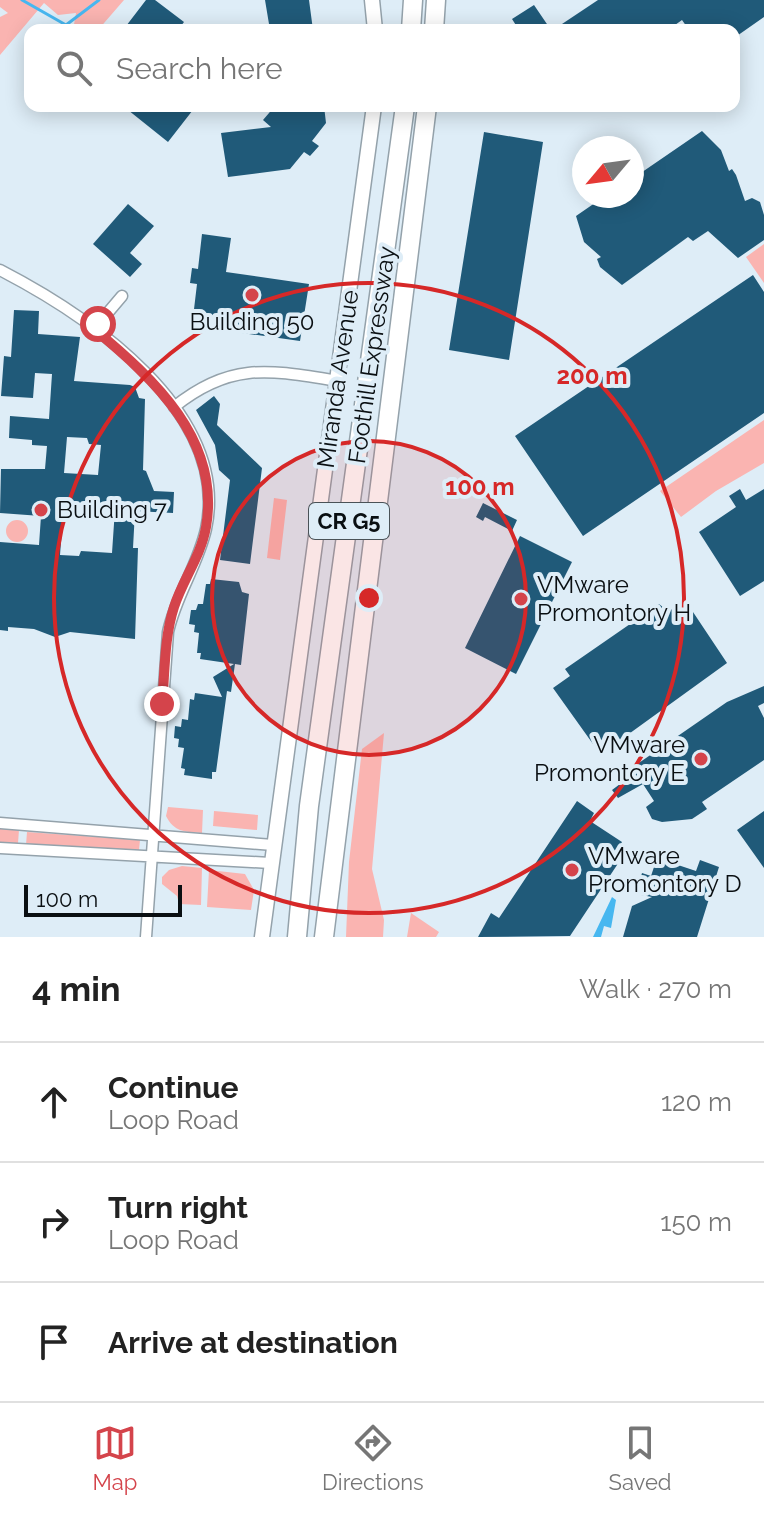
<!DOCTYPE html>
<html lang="en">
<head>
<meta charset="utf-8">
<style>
	body { margin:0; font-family:Raleway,sans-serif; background:#f2f2f2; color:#222 }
	.compass { position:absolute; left:572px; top:136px; width:72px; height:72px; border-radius:50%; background:#fff; box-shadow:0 4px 20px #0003; rotate:241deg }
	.scale { position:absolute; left:24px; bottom:20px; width:158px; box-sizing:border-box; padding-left:8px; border:4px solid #0a0f12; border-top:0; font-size:22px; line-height:28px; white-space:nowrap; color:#0a0f12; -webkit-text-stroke:6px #deedf7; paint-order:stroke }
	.stop { position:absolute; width:24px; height:24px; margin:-18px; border:6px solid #d4444b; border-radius:50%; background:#fff }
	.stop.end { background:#d4444b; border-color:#fff; box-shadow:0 2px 8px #0008 }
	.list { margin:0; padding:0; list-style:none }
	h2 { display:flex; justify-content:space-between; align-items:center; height:104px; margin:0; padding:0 32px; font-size:34px }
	h2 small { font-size:26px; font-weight:400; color:#767676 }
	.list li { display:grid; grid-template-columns:52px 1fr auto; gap:24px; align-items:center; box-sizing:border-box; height:120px; padding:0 32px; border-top:2px solid #e0e0e0 }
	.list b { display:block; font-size:30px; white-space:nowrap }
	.list p { margin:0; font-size:26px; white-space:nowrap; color:#767676 }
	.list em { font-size:26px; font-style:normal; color:#767676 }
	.icon { flex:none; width:44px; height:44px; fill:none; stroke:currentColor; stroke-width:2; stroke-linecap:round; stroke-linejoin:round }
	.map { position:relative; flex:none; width:764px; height:937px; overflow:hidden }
	.search { position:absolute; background:#fff; box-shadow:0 4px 20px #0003; left:24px; right:24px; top:24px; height:88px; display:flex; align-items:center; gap:20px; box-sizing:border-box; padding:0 28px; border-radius:16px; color:#767676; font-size:30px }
	.sheet { height:464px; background:#fff }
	nav { display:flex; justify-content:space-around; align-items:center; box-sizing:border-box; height:112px; border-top:2px solid #e0e0e0; background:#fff; font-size:22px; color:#767676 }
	nav a { display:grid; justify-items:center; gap:4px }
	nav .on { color:#d4444b }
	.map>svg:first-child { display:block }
	.green { fill:#fab4b1 }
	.water { fill:#47b7f0 }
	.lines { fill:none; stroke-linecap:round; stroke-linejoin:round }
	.stream { stroke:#47b7f0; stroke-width:3 }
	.building { fill:#205a79; fill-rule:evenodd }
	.street-casing { stroke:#94a2ab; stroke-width:13 }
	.secondary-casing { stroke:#94a2ab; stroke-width:17 }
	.highway-casing { stroke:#94a2ab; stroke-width:21 }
	.street { stroke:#fff; stroke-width:10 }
	.secondary { stroke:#fff; stroke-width:14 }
	.highway { stroke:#fff; stroke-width:18 }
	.route { stroke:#d4444b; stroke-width:10 }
	.ring { fill:none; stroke:#d62828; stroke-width:4 }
	.poi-dot { fill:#d4444b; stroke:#deedf7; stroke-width:3 }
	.labels { text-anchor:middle; stroke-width:8; stroke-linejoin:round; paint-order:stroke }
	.shield { fill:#deedf7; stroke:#4a5257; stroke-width:2 }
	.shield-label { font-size:22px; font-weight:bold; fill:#0a0f12 }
	.poi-label { font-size:24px; fill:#0a0f12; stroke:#deedf7; text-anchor:start }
	.street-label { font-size:24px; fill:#0a0f12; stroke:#deedf7 }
	.centre { fill:#d62828; stroke:#deedf7; stroke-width:4 }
	.ring-label { font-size:24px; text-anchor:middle; font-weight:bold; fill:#d62828; stroke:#deedf7; stroke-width:8; stroke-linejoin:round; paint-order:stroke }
</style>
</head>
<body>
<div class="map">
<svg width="764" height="937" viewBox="0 0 764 937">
	<rect width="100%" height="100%" fill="#deedf7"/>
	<path class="green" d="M0,0H124L98,30H73L76,13L58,15L44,3L0,55V17L8,13L0,7Z
		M764,244V283L746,257Z
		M764,420V463L716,491L681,517L660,491Z
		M274,498L287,500L280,560L267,558Z
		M6 531a11 11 0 1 1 22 0a11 11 0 1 1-22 0Z
		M384,733L372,869L384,920L383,937H346L349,862L362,749Z
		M168,807L203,810L202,833C185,832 174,832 166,816Z
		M214,811L258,815L257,830L213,826Z
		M0,829L19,830L18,843H0Z
		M27,832L140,840L139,850L26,845Z
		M182,866L202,868L201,905L179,904L177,896L162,884V877L169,870Z
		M209,870L245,874L254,890L251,910L207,907Z
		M411,913L439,932L436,937H407Z"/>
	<path class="water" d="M612,897L616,900L611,928L604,926L601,937H593Z"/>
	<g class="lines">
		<path class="stream" d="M22,0L66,25L99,0"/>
	</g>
	<path class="building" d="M146,0H155L184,22L178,30H123Z
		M265,0H309L313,30H270Z
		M598,0H764V17L734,38V30H689L682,20L668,30H553Z
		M534,5L551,30H519L512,19Z
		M123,106H196L168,142Z
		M275,106H324L326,123L312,141L319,146L310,156L304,152L290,169L228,177L221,133L271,127L263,120Z
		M702,131L721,150L729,171L732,169L736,175L745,201L752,198L760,202L764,215V240L738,258L708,231L693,241L688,237L622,285L600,267L597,259L601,257L584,242L576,216L605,196H632V179Z
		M484,132L543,142L509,360L449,350Z
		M128,204L154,226L130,253L142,264L130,277L93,244Z
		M202,234L231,238L226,272L309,284L300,341L192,326L197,284L190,283L192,268L198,269Z
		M753,275L764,292V413L583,536L515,436Z
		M14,310L39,311L38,334L80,337L74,381L130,385L135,387L139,398L145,399L143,470L146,471L154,491L174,492L173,513L135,511L133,548H138L135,639L70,632L55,637L34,629L8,627V631L0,630V542L39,545L41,516L0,513L1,469H45L47,446L32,445V440L9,438L10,416L49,419L52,374L35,373L33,398L1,396L4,356L11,357ZM67,437L87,438L89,444L101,445L98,475L64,473ZM83,507L115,509L112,553L81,551L79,556L60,555L63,516L82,517Z
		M214,396L220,404L217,425L262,468L250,564L220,560L230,480L219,470L215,445L196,410Z
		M740,489L746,500L764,489V581L740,596L699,532L736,507L729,496Z
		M483,503L517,520L512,531L485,517L483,521L476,517Z
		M520,536L572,562L516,674L465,648Z
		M211,579L239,582L242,592L249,594L241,665L235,664L231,692L227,691L216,772H212V779L184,775L185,769L181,768L184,748L178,747L179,739L174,738L175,726L181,727L182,719L188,720L190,699L194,700L195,693L222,697L213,677L234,664L200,659L201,653H197L199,633L194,632L195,625L189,624L191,610H196L198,604H203L206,584H210Z
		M659,604L664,608L681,611L689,606L727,663L608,749L606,746L598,751L553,688L570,676L565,669Z
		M764,686V703L758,706L764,718V760L702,802L707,809L692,819L662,822L652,819L646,807L654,801L643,784L618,798L612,790L624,781L620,776L727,702Z
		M577,801L594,813L590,821L622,842L614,857L619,862L570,936L478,937L491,913L499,918Z
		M764,811V868L737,830Z
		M657,858L696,871L700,860L719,867L697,937H623L632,906L652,897L636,894L642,873L651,876Z"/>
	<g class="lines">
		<defs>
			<path id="street" d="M0,270C89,316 231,412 206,529C198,565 176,595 168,632L146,937
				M94,329L122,296
				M174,407C231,361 270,370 338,381
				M0,823L273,845
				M0,848L270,863"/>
			<path id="secondary" d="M372,0L375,30
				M262,937L374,106"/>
			<path id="highway" d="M411,30L413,0
				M434,30L436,0
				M297,937L309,806L405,106
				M324,937L427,106"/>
		</defs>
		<use href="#street" class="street-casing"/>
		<use href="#secondary" class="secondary-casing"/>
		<use href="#highway" class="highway-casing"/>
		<use href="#street" class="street"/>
		<use href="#secondary" class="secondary"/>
		<use href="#highway" class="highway"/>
	</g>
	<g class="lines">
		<path class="route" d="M98,324L94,329C154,379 221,440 206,527C201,556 183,579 174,607C164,638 165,672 162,704"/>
	</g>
	<circle cx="369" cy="598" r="157" fill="#d62828" fill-opacity=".12"/>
	<g class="ring">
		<circle cx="369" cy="598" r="157"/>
		<circle cx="369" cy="598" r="315"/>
	</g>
	<g class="poi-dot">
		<circle cx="252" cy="295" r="8"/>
		<circle cx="41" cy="510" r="8"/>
		<circle cx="521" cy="599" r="8"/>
		<circle cx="701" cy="759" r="8"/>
		<circle cx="572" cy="870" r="8"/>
	</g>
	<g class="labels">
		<rect class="shield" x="309" y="503" width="80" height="36" rx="6"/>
		<g class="shield-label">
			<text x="349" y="529">CR G5</text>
		</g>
		<g class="poi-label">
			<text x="252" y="330" text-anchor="middle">Building 50</text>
			<text x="57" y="518">Building 7</text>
			<text x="537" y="593">VMware<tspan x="537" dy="28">Promontory H</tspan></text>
			<text x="685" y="753" text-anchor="end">VMware<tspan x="685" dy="28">Promontory E</tspan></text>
			<text x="588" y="864">VMware<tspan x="588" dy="28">Promontory D</tspan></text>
		</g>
		<g class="street-label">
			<text transform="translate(372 355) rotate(-82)" y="8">Foothill Expressway</text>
			<text transform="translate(338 379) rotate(-82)" y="8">Miranda Avenue</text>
		</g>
	</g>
	<circle cx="369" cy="598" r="12" class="centre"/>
	<g class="ring-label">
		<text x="592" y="384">200 m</text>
		<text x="480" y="495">100 m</text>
	</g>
</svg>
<svg class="compass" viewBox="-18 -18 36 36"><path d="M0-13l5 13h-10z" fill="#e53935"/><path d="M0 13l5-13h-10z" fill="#767676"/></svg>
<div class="scale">100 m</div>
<div class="stop" style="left:98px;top:324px"></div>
<div class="stop end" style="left:162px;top:704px"></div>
<div class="search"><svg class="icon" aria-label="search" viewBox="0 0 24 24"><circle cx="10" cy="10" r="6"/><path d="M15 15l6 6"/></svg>Search here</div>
</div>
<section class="sheet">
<h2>4 min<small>Walk · 270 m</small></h2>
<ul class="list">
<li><svg class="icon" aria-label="ahead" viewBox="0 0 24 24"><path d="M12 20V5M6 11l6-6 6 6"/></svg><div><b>Continue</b><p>Loop Road</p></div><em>120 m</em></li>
<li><svg class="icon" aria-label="right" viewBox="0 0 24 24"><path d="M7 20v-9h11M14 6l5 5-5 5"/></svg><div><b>Turn right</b><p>Loop Road</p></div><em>150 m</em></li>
<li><svg class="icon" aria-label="arrive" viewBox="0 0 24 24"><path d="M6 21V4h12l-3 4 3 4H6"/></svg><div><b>Arrive at destination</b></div></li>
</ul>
</section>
<nav>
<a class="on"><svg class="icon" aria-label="map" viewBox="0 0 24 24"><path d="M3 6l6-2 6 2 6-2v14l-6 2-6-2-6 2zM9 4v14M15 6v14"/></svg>Map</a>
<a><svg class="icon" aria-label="directions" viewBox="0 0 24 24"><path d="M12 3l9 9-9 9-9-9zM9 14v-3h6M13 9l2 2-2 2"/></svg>Directions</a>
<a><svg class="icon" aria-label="saved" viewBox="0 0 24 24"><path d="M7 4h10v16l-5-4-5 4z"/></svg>Saved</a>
</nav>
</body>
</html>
